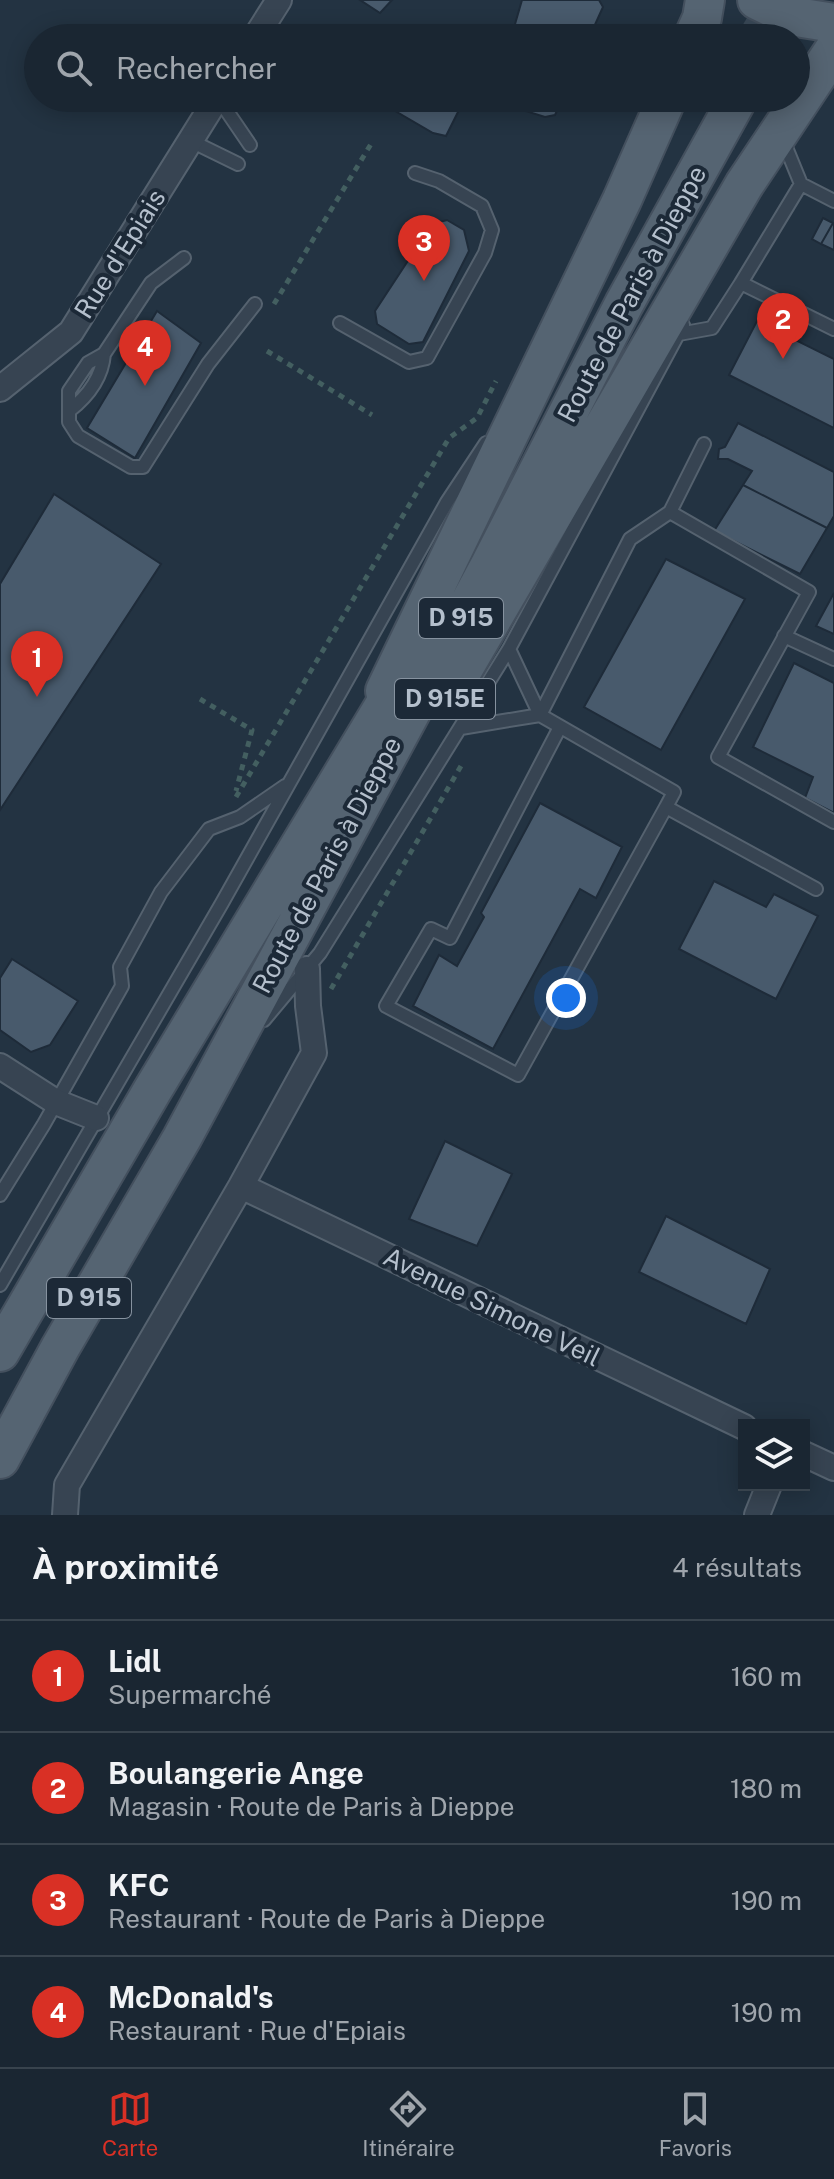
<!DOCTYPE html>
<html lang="fr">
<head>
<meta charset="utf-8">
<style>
	body { margin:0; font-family:"Public Sans",sans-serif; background:#232e3a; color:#f1f3f6 }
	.controls { position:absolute; right:24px; bottom:24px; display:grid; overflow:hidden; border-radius:0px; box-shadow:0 4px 20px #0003 }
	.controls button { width:72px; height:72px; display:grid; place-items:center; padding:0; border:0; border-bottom:2px solid #38434d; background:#1a2632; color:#f1f3f6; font:40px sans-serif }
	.you { position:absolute; left:566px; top:998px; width:28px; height:28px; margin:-20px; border:6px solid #fff; border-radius:50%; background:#1a73e8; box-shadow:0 0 0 12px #1a73e833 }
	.badge { display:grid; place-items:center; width:52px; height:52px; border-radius:50%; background:#d93025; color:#fff; font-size:26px; font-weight:700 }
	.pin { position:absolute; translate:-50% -66px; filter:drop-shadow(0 2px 4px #0008) }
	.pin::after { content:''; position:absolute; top:42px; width:28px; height:24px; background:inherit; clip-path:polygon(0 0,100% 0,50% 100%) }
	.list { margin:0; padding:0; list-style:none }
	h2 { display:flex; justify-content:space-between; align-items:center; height:104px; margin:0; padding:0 32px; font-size:34px }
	h2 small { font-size:26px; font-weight:400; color:#9fa5ac }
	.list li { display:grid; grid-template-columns:52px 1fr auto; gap:24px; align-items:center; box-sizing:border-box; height:112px; padding:0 32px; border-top:2px solid #38434d }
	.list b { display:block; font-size:30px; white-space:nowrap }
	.list p { margin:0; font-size:26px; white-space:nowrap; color:#9fa5ac }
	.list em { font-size:26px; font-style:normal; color:#9fa5ac }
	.icon { flex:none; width:44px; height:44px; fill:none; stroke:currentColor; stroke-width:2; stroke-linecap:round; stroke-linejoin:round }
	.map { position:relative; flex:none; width:834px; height:1515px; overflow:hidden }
	.search { position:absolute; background:#1a2632; box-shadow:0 4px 20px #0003; left:24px; right:24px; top:24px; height:88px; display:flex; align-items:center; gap:20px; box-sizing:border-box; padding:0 28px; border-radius:44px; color:#9fa5ac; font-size:30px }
	.sheet { height:552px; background:#1a2632 }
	nav { display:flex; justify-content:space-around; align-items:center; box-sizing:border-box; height:112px; border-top:2px solid #38434d; background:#1a2632; font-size:22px; color:#9fa5ac }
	nav a { display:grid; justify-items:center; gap:4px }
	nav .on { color:#d93025 }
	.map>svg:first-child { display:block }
	.building { fill:#485a6c; stroke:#1e2b39; stroke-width:2 }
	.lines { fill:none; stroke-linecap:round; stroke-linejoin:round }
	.primary-tunnel { stroke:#394857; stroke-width:38; stroke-dasharray:38 19; stroke-linecap:butt }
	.lane-casing { stroke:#55626f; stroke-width:16 }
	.street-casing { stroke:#55626f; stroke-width:28 }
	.primary-casing { stroke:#44505e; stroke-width:42 }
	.path { stroke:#435f60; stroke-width:5; stroke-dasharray:6 6; stroke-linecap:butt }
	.lane { stroke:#374452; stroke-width:12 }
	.street { stroke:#374452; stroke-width:24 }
	.primary { stroke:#556472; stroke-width:38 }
	.labels { text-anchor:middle; stroke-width:8; stroke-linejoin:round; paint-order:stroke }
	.shield { fill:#1c2937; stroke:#86929f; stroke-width:2 }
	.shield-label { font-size:24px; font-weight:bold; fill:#b4bfcc }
	.street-label { font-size:26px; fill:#b4bfcc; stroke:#1c2937 }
</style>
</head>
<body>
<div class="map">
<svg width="834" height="1515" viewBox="0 0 834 1515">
	<rect width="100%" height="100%" fill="#233342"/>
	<path class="building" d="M360,0H392L380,13Z
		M522,0H599L603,7L589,38H511Z
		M373,98H465L446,136L433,133Z
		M497,98H563L555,115L545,117L500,103Z
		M823,218L833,223L821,244L812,239Z
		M447,220L464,230L469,251L423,342L409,344L377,324L375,311L432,224Z
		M833,223H834V250L821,244Z
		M157,311L201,343L135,458L87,428Z
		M757,321L834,359V428L729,375Z
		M738,423L834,472V516L827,528L743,485L752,471L728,459H718L719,449L725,447Z
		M743,485L827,528L800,574L714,531Z
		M54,494L161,564L0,810V584Z
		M666,559L745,599L661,750L584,707Z
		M834,593V634L816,626Z
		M794,663L834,683V813L805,798L813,777L753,747Z
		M540,803L622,847L596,898L580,889L493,1049L413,1006L439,955L457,966L484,917L481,913Z
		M714,881L766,907L774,894L818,916L776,999L679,949Z
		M12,959L78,1001L50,1045L31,1052L0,1030V978Z
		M445,1141L512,1174L477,1246L409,1219Z
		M666,1216L770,1269L746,1324L639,1272Z"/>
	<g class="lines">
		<path class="primary-tunnel" d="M757,38L780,0"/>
		<defs>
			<path id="lane" d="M218,98L250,145
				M783,140L801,184L834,201
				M191,141L238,164
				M184,258L151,283L104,354L88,363L69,391V422L78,436L131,467H143L208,364L255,304
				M741,283L801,184
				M340,323L409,362L427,358L485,253L492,230L482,206L439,181L415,173
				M679,334L712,328L741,283L834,329
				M69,411C87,397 102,378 104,354
				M670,512L809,592L718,757L834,822
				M784,636L834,659
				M560,727L450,938L431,929L386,1006L518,1075L666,807L816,889
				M461,728L540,715L509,649
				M666,807L674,792L540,715L630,539L670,512L704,444
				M264,1020L320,953L509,649L683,325
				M0,1195L44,1124L122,986L120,967L161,892L209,829L240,817L285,786
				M0,1285L222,903L447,502L486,443"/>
			<path id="street" d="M255,38L279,0
				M0,389L71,332L217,98
				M0,1066L56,1102L96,1118
				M241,1186L744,1427
				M804,1454L834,1468
				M65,1515L67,1485L241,1186L314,1053L308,1006L307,969
				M757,1515L769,1485"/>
			<path id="primary" d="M757,0L790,16L834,23
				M693,38L702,18L705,0
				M451,690L744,185L834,50
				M385,691L622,200L667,98
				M0,1352L152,1091L405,671
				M0,1459L60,1348L182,1138L490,565L624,304L738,98"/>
		</defs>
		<use href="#lane" class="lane-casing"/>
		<use href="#street" class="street-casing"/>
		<use href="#primary" class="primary-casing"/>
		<path class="path" d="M274,304L371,144
			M267,351L372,415
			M200,699L252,730L236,791
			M236,797L449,438L477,418L496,381
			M331,989L461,766"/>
		<use href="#lane" class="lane"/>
		<use href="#street" class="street"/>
		<use href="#primary" class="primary"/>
	</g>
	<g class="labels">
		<g class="shield">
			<rect x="419" y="598" width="84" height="40" rx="6"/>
			<rect x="395" y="679" width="100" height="40" rx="6"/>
			<rect x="47" y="1278" width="84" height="40" rx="6"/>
		</g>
		<g class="shield-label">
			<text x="461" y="626">D 915</text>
			<text x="445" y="707">D 915E</text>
			<text x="89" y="1306">D 915</text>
		</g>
		<g class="street-label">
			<text transform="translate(120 254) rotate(-58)" y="9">Rue d'Epiais</text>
			<text transform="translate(632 294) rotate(-62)" y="9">Route de Paris à Dieppe</text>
			<text transform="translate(327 865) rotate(-62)" y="9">Route de Paris à Dieppe</text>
			<text transform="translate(492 1307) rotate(26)" y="9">Avenue Simone Veil</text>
		</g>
	</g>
</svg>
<div class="controls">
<button><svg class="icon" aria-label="layers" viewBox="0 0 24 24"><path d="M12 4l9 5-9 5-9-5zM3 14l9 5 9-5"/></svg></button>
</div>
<div class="you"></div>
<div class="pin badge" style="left:37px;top:697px">1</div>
<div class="pin badge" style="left:783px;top:359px">2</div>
<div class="pin badge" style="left:424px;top:281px">3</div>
<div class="pin badge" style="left:145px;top:386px">4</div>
<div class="search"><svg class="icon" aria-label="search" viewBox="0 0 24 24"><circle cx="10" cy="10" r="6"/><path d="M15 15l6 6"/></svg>Rechercher</div>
</div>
<section class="sheet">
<h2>À proximité<small>4 résultats</small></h2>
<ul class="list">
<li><span class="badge">1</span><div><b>Lidl</b><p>Supermarché</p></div><em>160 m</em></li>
<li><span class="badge">2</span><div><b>Boulangerie Ange</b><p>Magasin · Route de Paris à Dieppe</p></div><em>180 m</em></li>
<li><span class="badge">3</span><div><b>KFC</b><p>Restaurant · Route de Paris à Dieppe</p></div><em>190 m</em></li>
<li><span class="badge">4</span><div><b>McDonald's</b><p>Restaurant · Rue d'Epiais</p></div><em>190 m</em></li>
</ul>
</section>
<nav>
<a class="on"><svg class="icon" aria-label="map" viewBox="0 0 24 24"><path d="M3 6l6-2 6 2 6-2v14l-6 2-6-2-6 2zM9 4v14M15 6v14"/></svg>Carte</a>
<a><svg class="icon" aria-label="directions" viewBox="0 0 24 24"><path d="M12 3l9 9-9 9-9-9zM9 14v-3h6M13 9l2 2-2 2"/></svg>Itinéraire</a>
<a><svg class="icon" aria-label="saved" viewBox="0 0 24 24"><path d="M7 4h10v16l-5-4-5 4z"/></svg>Favoris</a>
</nav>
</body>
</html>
